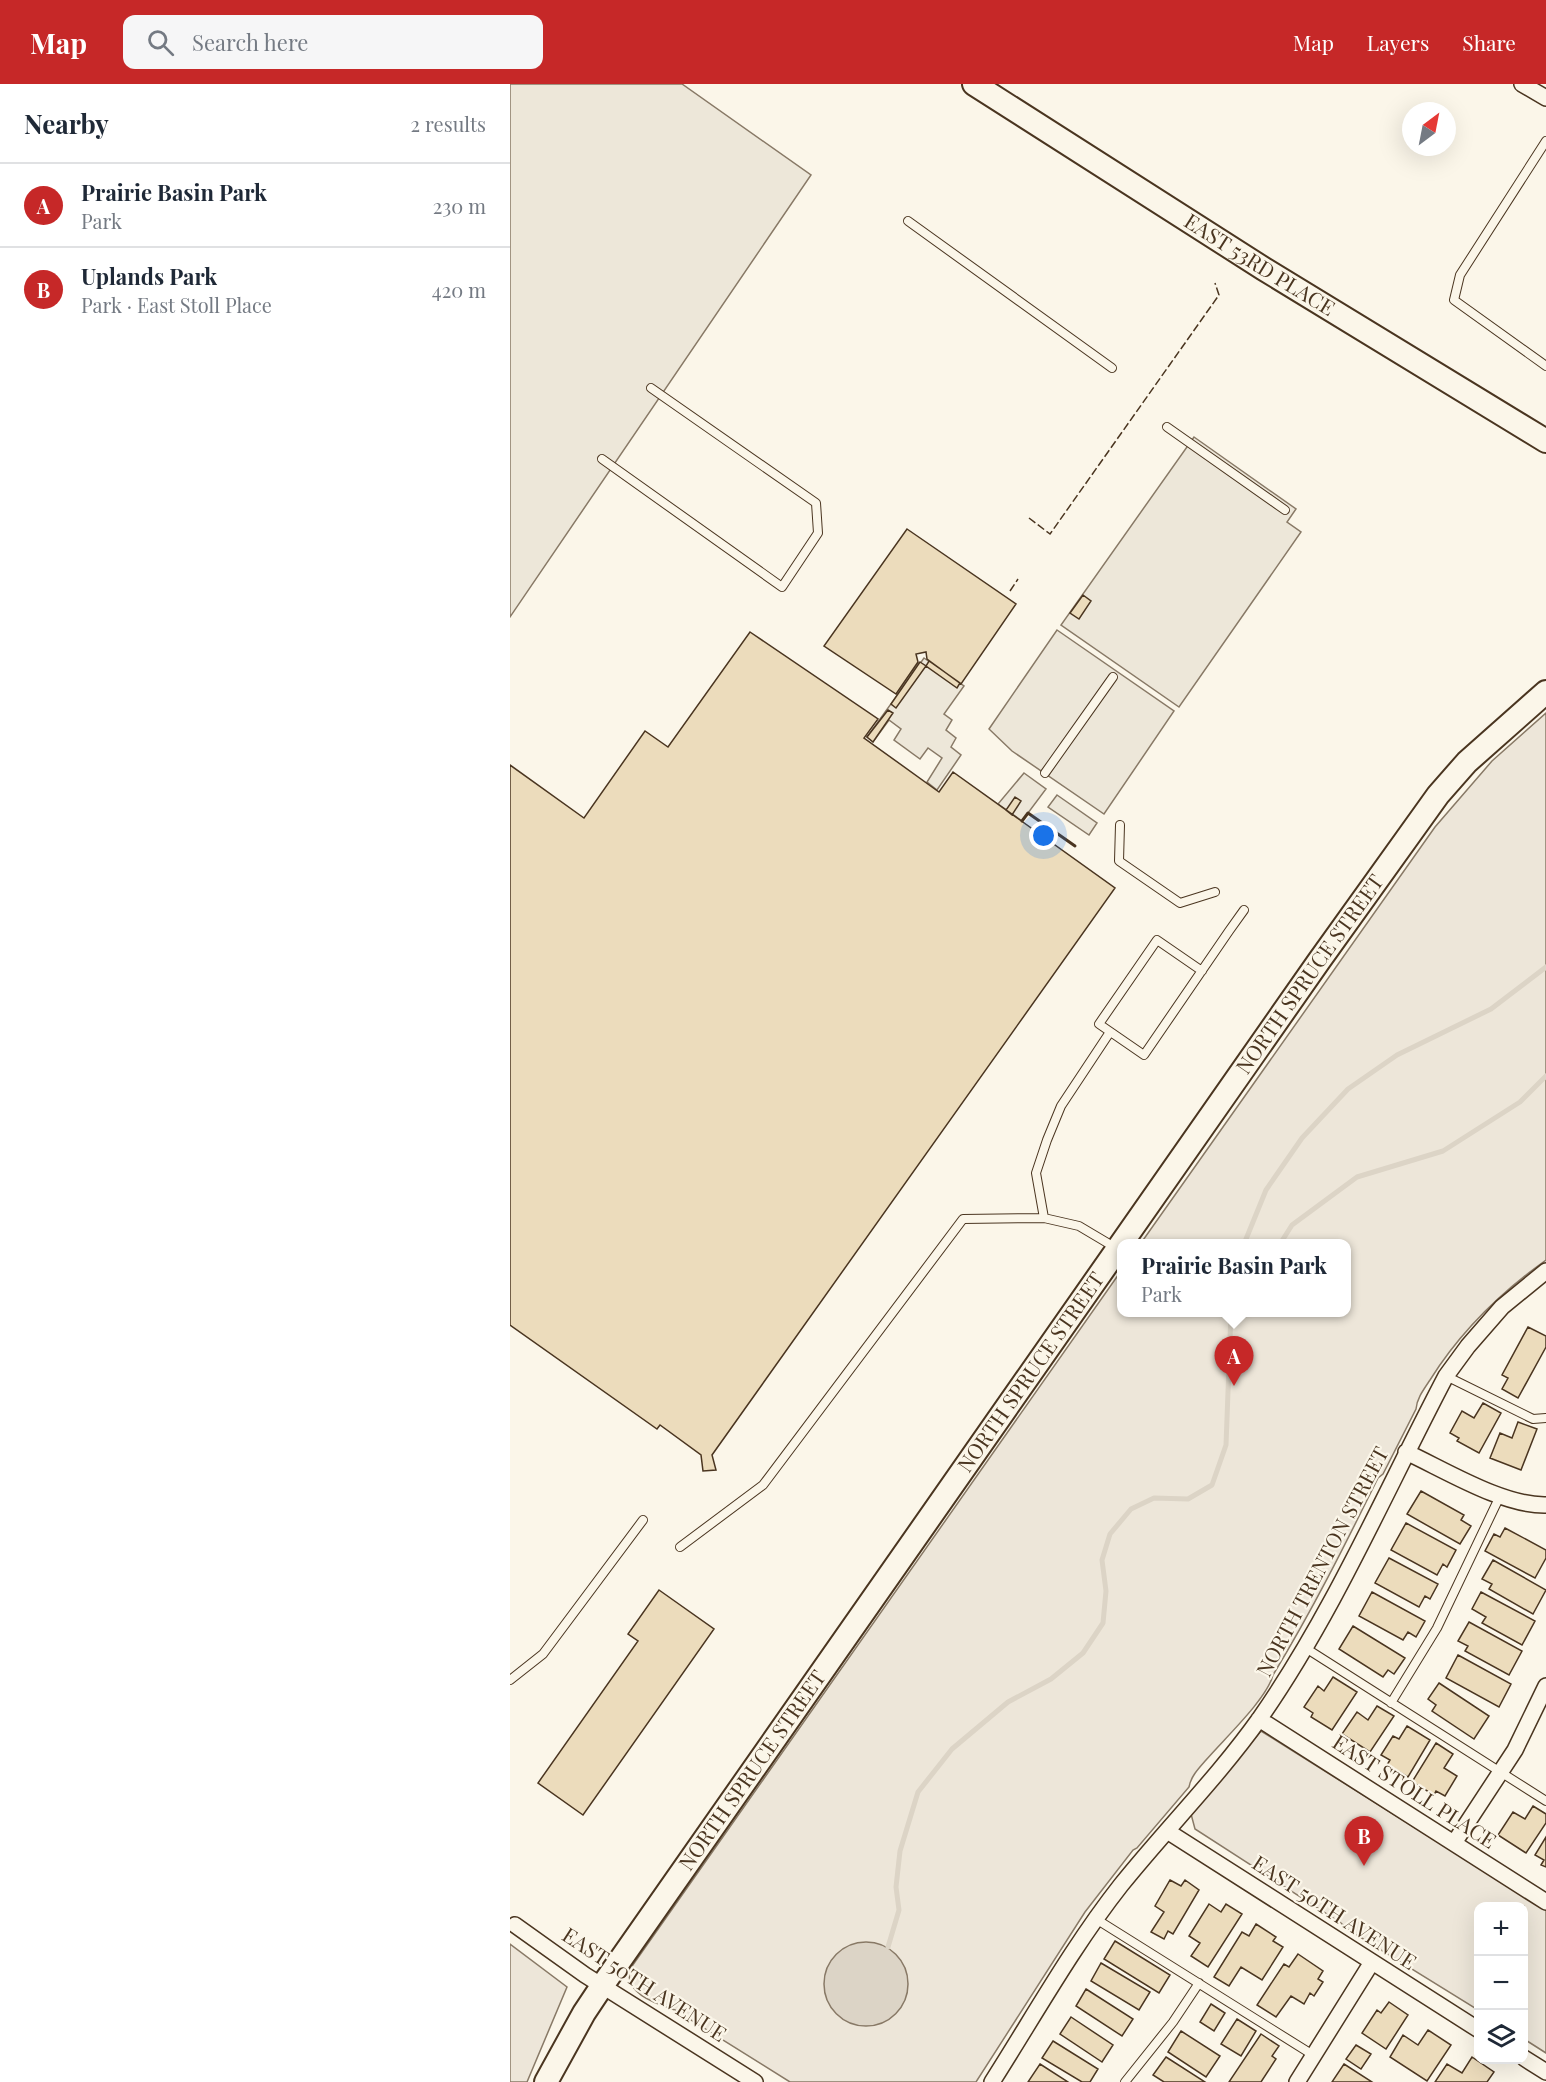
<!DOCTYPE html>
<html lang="en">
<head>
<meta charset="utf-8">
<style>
	body { margin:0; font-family:"Playfair Display",serif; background:#f6f6f7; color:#1f2937 }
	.controls { position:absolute; right:18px; bottom:18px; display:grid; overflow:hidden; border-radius:12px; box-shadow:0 6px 24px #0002 }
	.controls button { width:54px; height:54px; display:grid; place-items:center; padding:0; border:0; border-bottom:2px solid #e0e1e3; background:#fff; color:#1f2937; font:30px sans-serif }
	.compass { position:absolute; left:892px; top:18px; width:54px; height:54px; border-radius:50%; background:#fff; box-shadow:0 6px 24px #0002; rotate:32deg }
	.you { position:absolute; left:534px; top:752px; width:21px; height:21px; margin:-15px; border:4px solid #fff; border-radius:50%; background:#1a73e8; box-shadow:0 0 0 9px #1a73e833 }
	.badge { display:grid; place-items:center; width:39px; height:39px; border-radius:50%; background:#c62828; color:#fff; font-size:20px; font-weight:700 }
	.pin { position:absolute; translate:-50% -50px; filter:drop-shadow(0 2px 3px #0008) }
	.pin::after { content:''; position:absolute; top:32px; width:21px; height:18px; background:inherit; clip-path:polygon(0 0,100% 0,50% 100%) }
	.popup { position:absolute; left:607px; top:1155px; width:234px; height:78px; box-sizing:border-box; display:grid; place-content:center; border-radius:12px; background:#fff; filter:drop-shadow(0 2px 4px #0005); font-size:20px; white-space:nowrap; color:#747a83 }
	.popup b { font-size:22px; color:#1f2937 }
	.popup::after { content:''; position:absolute; left:50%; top:100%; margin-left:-12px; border:12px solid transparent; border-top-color:#fff }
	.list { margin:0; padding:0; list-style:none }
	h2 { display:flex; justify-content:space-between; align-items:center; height:78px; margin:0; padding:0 24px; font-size:26px }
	h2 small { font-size:20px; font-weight:400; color:#747a83 }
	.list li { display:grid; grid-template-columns:39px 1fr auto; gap:18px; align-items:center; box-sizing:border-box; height:84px; padding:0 24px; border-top:2px solid #e0e1e3 }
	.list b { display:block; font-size:22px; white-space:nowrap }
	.list p { margin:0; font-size:20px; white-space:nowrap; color:#747a83 }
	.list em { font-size:20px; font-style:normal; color:#747a83 }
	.icon { flex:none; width:33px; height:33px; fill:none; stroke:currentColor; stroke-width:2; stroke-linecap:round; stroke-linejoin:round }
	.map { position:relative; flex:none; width:1036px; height:1998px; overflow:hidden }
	header { display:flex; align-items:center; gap:36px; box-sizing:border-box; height:84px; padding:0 30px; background:#c62828; color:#fff }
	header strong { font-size:28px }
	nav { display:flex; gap:33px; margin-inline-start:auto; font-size:21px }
	.search { width:420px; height:54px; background:#f6f6f7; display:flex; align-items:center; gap:15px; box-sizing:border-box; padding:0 21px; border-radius:12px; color:#747a83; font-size:22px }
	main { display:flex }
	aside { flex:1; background:#fff }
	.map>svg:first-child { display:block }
	.green { fill:#ede6d9; stroke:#887966; stroke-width:1.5 }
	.parking { fill:#ede7d9; stroke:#887966; stroke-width:1.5 }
	.water { fill:#dcd4c6; stroke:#887966; stroke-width:1.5 }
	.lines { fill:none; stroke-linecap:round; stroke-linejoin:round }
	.stream { stroke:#dcd4c6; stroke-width:5 }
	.building { fill:#ecdcbc; stroke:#4a3520; stroke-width:1.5 }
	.lane-casing { stroke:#4a3520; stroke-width:10 }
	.street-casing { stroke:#4a3520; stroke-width:18 }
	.secondary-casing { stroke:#4a3520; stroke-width:26 }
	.lane { stroke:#fbf6e9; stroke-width:8 }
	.street { stroke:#fbf6e9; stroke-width:15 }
	.secondary { stroke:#fbf6e9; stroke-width:22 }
	.fence { stroke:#4a3520; stroke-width:1.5; stroke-dasharray:8 3; stroke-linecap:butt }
	.wall { stroke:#4a3520; stroke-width:3 }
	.labels { text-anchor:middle; stroke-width:4.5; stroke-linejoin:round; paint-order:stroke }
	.street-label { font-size:21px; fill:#4a3520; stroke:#fbf6e9 }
</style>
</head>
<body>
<header>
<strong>Map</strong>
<div class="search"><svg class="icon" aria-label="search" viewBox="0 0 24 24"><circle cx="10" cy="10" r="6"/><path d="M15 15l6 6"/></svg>Search here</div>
<nav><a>Map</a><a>Layers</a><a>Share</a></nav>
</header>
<main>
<aside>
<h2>Nearby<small>2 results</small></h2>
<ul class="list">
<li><span class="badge">A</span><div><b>Prairie Basin Park</b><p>Park</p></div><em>230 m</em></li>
<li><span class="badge">B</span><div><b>Uplands Park</b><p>Park · East Stoll Place</p></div><em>420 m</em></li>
</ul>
</aside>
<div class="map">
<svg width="1036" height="1998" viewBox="0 0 1036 1998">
	<rect width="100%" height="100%" fill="#fbf6e9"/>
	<path class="green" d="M1036,629V1176C990,1209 950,1248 920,1296C914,1305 907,1314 906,1325L873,1390L868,1394C835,1461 802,1527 763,1591C757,1615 714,1655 696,1676C689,1684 681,1692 679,1703L627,1764L623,1766L575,1828L466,1998H280L165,1926C148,1920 113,1910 120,1885L611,1187L612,1228H837V1160L631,1159L925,743L982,677Z
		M751,1647L1036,1826V1969L1014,1955V1822H969L968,1926L837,1845L831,1839L685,1745L681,1730Z
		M0,1860L57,1903L17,1998H0Z"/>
	<path class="parking" d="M0,0H172L301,91L0,533Z
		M684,353L786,425L777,438L791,448L669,623L551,541Z
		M547,546L664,627L594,730L502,667L479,645Z
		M414,574L454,602L434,630L442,636L436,646L446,654L441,663L451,671L427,706L417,698L432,674L418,664L410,675L384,656L391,645L379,636L363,658L357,653Z
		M514,689L536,705L512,737L488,720Z
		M547,711L587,739L579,751L538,723Z"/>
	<path class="water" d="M314 1900a42 42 0 1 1 84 0a42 42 0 1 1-84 0Z"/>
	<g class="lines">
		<path class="stream" d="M734,1160L756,1106L792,1054L838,1005L887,971L981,925L1036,883
			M770,1160L782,1141L847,1093L933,1067L1010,1018L1036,992
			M378,1863L389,1826L386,1803L390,1767L408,1708L442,1665L498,1618L541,1595L573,1569L593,1539L596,1507L592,1476L600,1450L621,1425L644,1414L678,1415L702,1401L716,1361L721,1228"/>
	</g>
	<path class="building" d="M397,445L506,520L451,600L417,575L416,568L406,570L408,578L386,610L314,562Z
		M573,511L581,517L569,535L560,529Z
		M240,548L368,635L354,654L429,708L443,688L605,804L202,1371L206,1386L193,1387L191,1371L150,1341L147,1345L0,1241V681L74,734L135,647L158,663Z
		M419,577L450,599L447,604L416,582Z
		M410,578L416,582L386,624L381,620Z
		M378,626L383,629L363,658L357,653Z
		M505,713L511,717L502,731L496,726Z
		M1018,1243L1036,1252V1263L1008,1314L992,1305L998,1294L992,1291Z
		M973,1319L991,1329L969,1369L947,1357L949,1354L940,1349L952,1327L964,1334Z
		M1008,1338L1027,1345L1011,1386L980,1374L990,1349L1002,1354Z
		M911,1407L954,1431L951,1436L961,1442L950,1460L897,1430Z
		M896,1439L946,1466L937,1483L933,1480L927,1491L881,1466Z
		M995,1444L1036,1466V1474L1025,1494L975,1467L984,1450L990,1453Z
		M879,1474L928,1500L920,1515L915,1512L909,1523L865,1499Z
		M983,1476L1036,1506L1023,1530L979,1505L982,1500L972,1495Z
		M149,1506L204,1545L73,1731L28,1699L128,1557L118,1550Z
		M862,1508L915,1537L906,1553L898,1548L893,1556L849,1532Z
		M971,1508L1025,1537L1012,1561L972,1539L976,1533L962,1525Z
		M959,1538L1012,1567L999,1591L955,1567L958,1562L948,1557Z
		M843,1542L895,1574L884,1590L878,1586L873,1593L829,1565Z
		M948,1571L1001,1600L989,1623L936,1594Z
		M823,1593L847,1608L822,1646L801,1633L803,1629L794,1623L808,1602L814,1607Z
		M929,1599L979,1632L964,1655L922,1627L926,1621L918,1615Z
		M867,1622L884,1632L860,1668L832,1650L847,1628L858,1636Z
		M897,1642L920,1656L898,1693L877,1681L880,1676L871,1671L883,1652L889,1655Z
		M926,1659L943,1670L934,1684L947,1692L935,1712L926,1707L924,1711L902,1698Z
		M1023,1722L1036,1730V1739L1016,1769L988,1751L1003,1728L1015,1735Z
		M1036,1753V1783L1031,1781L1034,1776L1025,1771Z
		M660,1796L671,1802L675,1796L689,1806L663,1850L658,1847L654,1855L641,1848L654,1828L645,1822Z
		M699,1820L711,1828L716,1820L732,1830L698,1883L681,1872L690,1859L679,1852Z
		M746,1840L766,1853L763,1857L773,1863L752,1896L731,1883L719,1902L704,1893L732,1848L739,1852Z
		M605,1857L660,1891L649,1909L594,1875Z
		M788,1870L813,1887L808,1895L813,1898L804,1912L800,1909L794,1920L781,1912L766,1933L747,1921L774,1880L779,1883Z
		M591,1879L640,1908L629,1926L581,1897Z
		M576,1905L623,1935L612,1952L566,1922Z
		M879,1918L898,1931L876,1965L852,1949L867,1926L871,1929Z
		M701,1920L715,1929L704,1947L690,1938Z
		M561,1933L603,1961L592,1978L550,1950Z
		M727,1935L746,1947L731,1972L711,1960Z
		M918,1946L941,1961L917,1997L880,1973L893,1951L908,1961Z
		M671,1947L710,1972L696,1993L658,1968Z
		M751,1950L769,1962L762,1972L766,1975L751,1998H719Z
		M543,1957L588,1985L580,1998H572L532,1974Z
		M846,1961L861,1970L851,1985L836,1975Z
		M656,1973L695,1998H654L643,1991Z
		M962,1973L984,1988L977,1998H925L937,1980L952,1989Z
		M530,1980L558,1998H518Z
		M834,1980L862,1998H822Z"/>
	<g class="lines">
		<defs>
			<path id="lane" d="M1036,57L950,191L944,216L1036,282
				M398,137L602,284
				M657,343L775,426
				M92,375L272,503L308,449L306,419L141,304
				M535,689L603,593
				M610,741L609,777L670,819L705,808
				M692,887L647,856L589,940L634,971L719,847L734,826
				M534,1134L526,1089L537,1056L551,1022L600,948
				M936,1292L1023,1335L1036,1334
				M170,1463L253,1401L453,1135L534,1134L569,1142L606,1164
				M794,1563L1036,1717
				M0,1596L33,1570L133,1436
				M881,1619L927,1544L990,1412
				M586,1835L803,1971
				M615,1998L663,1938L689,1899"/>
			<path id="street" d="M1012,0L1036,14
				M896,1368C935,1386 993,1422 1036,1421
				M749,1635L1036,1818
				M657,1747L969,1946
				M944,1759L1005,1666L1036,1602
				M5,1841L75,1891L245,1998
				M1014,1974L1036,1988
				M482,1998C524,1932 563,1862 611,1801C656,1745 708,1693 750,1634C824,1528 876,1406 936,1292L958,1262L992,1223L1036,1187
				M787,1998L862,1878"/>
			<g id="secondary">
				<path id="s1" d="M464,0L754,185L1036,357"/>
				<path id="s2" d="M36,1998L74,1929L92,1902L809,877L928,711L957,678L1036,608"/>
			</g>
		</defs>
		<use href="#lane" class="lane-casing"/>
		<use href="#street" class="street-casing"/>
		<use href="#secondary" class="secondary-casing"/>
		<use href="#lane" class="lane"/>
		<use href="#street" class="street"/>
		<use href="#secondary" class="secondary"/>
		<path class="fence" d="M519,434L540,450L709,211L705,199
			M500,507L508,495"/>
		<path class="wall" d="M512,737L518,729L565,762"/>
	</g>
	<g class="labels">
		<g class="street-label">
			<text dy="7" stroke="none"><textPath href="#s1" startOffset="338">EAST 53RD PLACE</textPath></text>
			<text dy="7" stroke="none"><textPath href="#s2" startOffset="1346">NORTH SPRUCE STREET</textPath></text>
			<text dy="7" stroke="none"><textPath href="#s2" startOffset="860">NORTH SPRUCE STREET</textPath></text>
			<text transform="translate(813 1478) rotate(-62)" y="7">NORTH TRENTON STREET</text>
			<text dy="7" stroke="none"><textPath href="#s2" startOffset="374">NORTH SPRUCE STREET</textPath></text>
			<text transform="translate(904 1708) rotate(33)" y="7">EAST STOLL PLACE</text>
			<text transform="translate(824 1829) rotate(33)" y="7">EAST 50TH AVENUE</text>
			<text transform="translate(134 1901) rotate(33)" y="7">EAST 50TH AVENUE</text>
		</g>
	</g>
</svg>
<div class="controls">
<button>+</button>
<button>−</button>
<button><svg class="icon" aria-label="layers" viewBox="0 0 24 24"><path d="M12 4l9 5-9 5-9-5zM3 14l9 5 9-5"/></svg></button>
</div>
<svg class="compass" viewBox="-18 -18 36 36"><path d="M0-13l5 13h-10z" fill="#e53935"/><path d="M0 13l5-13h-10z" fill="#747a83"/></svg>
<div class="you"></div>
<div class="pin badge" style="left:724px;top:1302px">A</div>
<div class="popup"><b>Prairie Basin Park</b>Park</div>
<div class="pin badge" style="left:854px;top:1782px">B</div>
</div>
</main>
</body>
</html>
